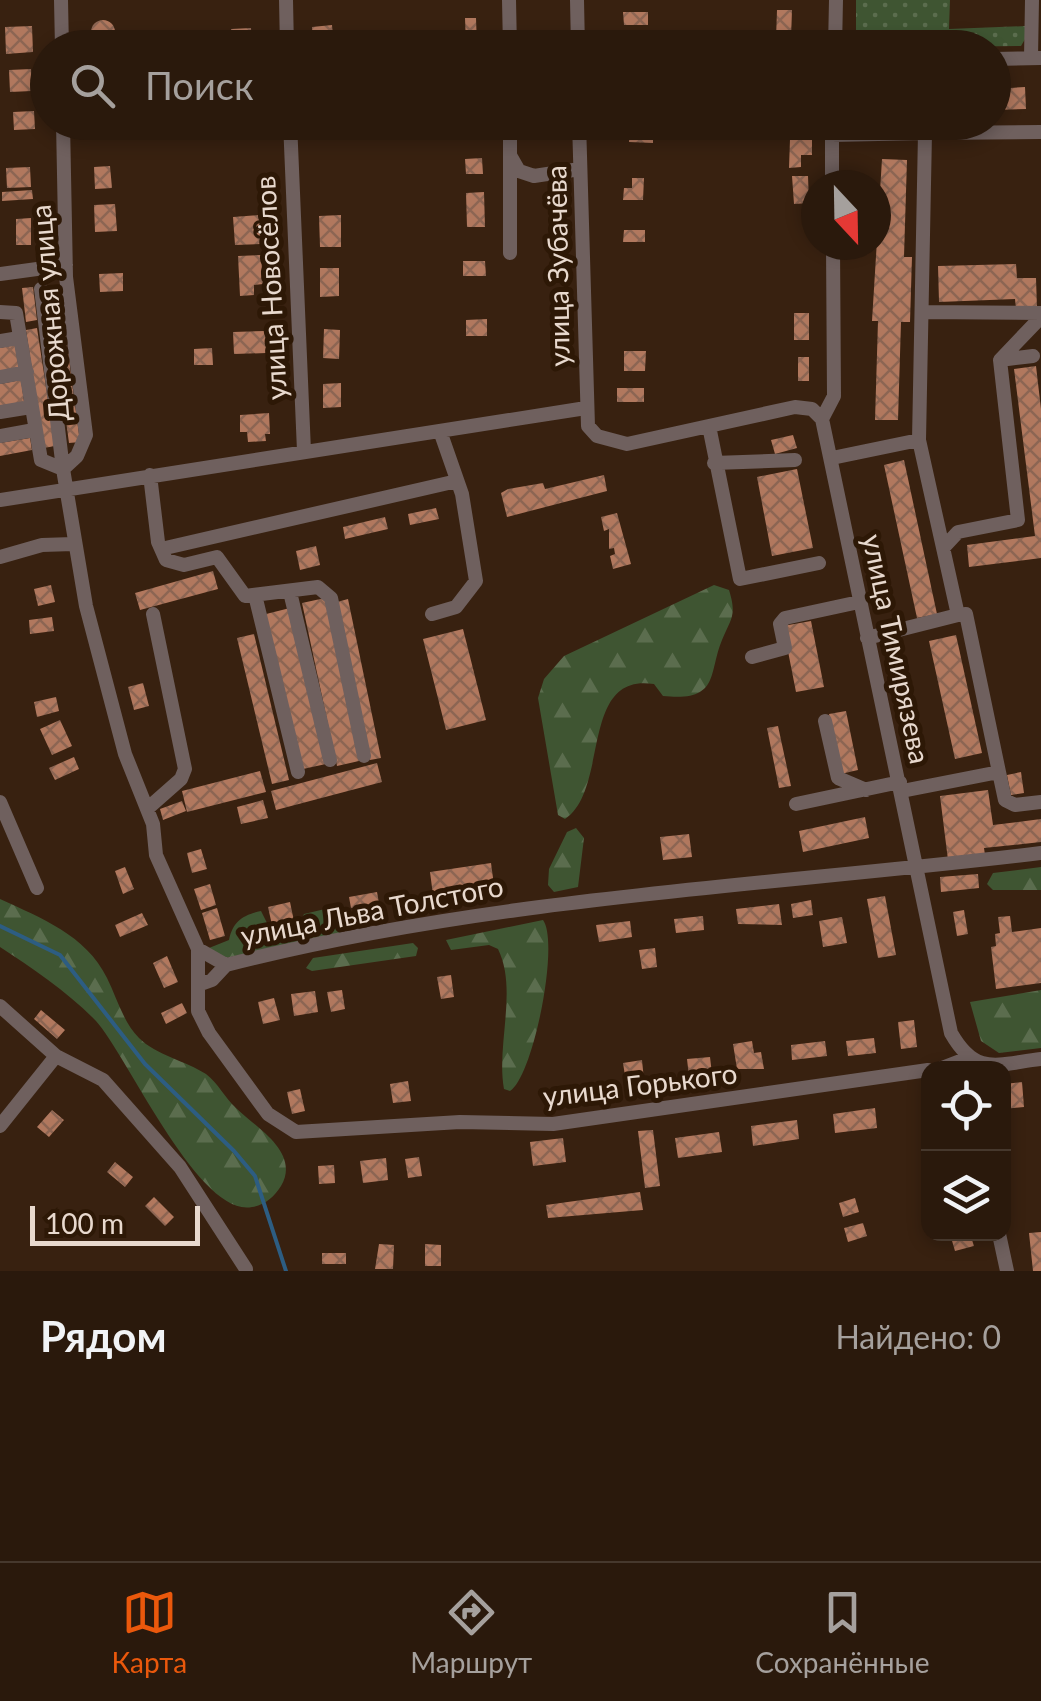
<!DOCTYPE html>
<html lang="ru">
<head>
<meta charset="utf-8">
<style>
	body { margin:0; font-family:Lato,sans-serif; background:#36261a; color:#f1f3f6 }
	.controls { position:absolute; right:30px; bottom:30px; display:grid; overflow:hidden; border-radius:20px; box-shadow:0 5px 15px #0003 }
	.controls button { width:90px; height:90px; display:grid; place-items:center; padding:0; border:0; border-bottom:2px solid #46382d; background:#2a190c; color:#f1f3f6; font:50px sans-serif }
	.compass { position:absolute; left:801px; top:170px; width:90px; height:90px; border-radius:50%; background:#2a190c; box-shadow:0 5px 15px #0003; rotate:158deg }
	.scale { position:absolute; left:30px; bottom:25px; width:170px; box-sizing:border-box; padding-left:10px; border:5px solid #e8d9ce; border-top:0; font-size:28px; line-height:35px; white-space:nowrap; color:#e8d9ce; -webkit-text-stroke:8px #2d1806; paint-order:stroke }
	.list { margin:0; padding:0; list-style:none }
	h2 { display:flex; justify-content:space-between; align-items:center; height:130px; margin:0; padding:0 40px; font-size:42px }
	h2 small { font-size:32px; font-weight:400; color:#a5a09d }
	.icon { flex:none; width:55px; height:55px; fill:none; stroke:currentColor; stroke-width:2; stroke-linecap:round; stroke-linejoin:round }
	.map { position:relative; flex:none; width:1041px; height:1271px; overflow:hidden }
	.search { position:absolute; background:#2a190c; box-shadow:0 5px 15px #0003; left:30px; right:30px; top:30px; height:110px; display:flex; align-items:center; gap:25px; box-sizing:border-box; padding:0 35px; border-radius:55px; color:#a5a09d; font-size:38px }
	.sheet { height:290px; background:#2a190c }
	nav { display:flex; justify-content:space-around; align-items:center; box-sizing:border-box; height:140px; border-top:2px solid #46382d; background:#2a190c; font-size:28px; color:#a5a09d }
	nav a { display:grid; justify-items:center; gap:5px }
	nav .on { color:#ea580c }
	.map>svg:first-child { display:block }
	.grass { fill:url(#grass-dots) }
	.forest { fill:url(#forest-firs) }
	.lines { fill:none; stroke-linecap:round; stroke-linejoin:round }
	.stream { stroke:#2d5d82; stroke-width:4 }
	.building { fill:url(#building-cross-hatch) }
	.minor { stroke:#6f605e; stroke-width:14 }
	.labels { text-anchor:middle; stroke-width:10; stroke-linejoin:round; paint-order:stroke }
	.street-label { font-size:28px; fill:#e8d9ce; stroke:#2d1806 }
</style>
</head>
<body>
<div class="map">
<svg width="1041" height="1271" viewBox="0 0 1041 1271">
	<defs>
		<pattern id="grass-dots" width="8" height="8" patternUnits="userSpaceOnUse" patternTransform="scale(2.5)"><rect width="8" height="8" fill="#3f5532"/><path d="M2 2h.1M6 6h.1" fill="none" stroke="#5b6d4e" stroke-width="1.8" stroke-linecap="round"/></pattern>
		<pattern id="forest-firs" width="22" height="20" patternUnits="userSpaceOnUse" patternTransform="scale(2.5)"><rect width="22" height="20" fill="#3f5532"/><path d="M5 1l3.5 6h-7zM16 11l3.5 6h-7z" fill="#5b6d4e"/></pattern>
		<pattern id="building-cross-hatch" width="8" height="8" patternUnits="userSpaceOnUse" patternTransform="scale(2.5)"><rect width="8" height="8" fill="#b1785e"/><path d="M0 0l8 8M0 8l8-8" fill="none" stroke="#8c6553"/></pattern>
	</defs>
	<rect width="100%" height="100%" fill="#382110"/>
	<path class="grass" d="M856,0H950L949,29L1026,26L1028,34L1021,46L856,48Z"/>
	<path class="forest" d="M714,585L729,590C737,616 731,618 722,640C708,674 720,702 663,696L654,684C579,672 610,789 565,819L558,815L538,698L544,679L564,656Z
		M576,828L584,838L578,887L554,892L548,885L549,869L567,832Z
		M1041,867V890H993L987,884L993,873Z
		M0,899C41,918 86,935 107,978C117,998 123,1022 139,1038C156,1055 186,1061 206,1074C218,1083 225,1098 236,1108C255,1127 301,1152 281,1186C274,1197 265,1205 252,1207C199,1218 127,1055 96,1021C69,993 32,968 0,947Z
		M325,909L341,933L226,958L209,948L229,940C233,921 243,915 261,911L271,931L298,926L304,914Z
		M543,920C560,943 533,1077 510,1091L504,1089C496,1045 518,990 498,949L489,945L451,950L446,940Z
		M413,943L418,948L416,956L312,971L306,968L313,958Z
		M1041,990V1048L999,1053L981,1041L970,1002Z"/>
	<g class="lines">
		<path class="stream" d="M0,926L60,955L145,1064L234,1151L255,1176L286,1271"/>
	</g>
	<path class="building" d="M777,10H792L791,39H776Z
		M623,12H648V25H624Z
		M465,18H476L477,46L466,47Z
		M91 32a12 12 0 1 1 24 0a12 12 0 1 1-24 0Z
		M332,25L333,36L343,35L344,48H313L312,27Z
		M32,26L33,52L6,54L5,27Z
		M251,28L252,48H232L231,29Z
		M31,69L32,91L10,92L9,70Z
		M1025,87L1026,109L994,110V89Z
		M34,111L35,129L14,130L13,112Z
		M241,122H262L263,138L241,139Z
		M318,122H340V140H318Z
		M630,128L653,129V143L629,142Z
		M790,139H812V155H801V167L789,168Z
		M482,158L483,174H466L465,159Z
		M882,159L907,160L904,257H912L910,322H901L898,420H875L878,321H872Z
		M110,166L112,188L95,189L94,167Z
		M30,167L31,187L7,188L6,168Z
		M792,176H808L809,203L794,204Z
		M632,178H644L643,200H623L624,188H632Z
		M32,190L33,199L2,201V192Z
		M484,192L485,227H467L466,193Z
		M115,204L117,231L95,232L94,205Z
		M259,215L261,244L235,245L233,217Z
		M341,215V247H320L319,216Z
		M31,218V245H16V219Z
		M624,230H645V242H623Z
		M261,255L263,284L254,285V295L240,296L238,256Z
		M463,261H485L486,276H463Z
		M1016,264L1017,278H1036L1037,308L1016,309L1015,299L939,302L938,266Z
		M320,268H339V296L320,297Z
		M123,273V291L100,292L99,274Z
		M59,285L80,442L69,443L48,287Z
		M33,287L37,320L26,322L22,288Z
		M794,313H809V340H794Z
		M487,319V336H466V320Z
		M37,328L55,446L44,448L26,330Z
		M324,329L340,330L339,359L323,358Z
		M265,331L266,353L234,354L233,332Z
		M15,345L19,369L0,372V348Z
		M212,348L213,365H194V349Z
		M624,351H646L645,371H624Z
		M798,357H809V381H798Z
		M1036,366L1041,409V558L969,567L967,545L1035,536L1014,369Z
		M21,380L24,402L0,406V384Z
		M341,383V407L323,408V384Z
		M617,388H644V402H617Z
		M269,413L270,434H265L266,441L248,442L247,432H240V415Z
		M793,435L797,448L775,454L771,440Z
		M30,438L32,450L0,456V443Z
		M904,460L937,614L917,618L884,465Z
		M797,469L813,548L772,556L757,477Z
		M604,475L607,491L507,517L501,493L508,489L543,483L545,489Z
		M436,508L439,519L410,525L408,514Z
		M617,513L631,564L613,569L610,556L615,554L614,548L609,549V529L604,531L601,517Z
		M385,517L388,529L345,539L343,527Z
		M316,546L320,565L300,570L296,551Z
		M213,571L218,589L140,610L135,593Z
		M51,585L55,602L38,606L34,589Z
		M325,598L359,761L337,766L302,603Z
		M348,599L381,758L370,760L337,602Z
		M290,608L326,764L303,769L266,614Z
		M52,617L54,631L30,634L29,620Z
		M811,621L824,687L796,692L783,626Z
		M463,629L486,720L446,730L423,639Z
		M254,634L289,780L272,784L237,638Z
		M956,635L982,753L955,759L929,641Z
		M143,683L149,706L134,710L128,687Z
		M56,697L59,711L37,717L34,702Z
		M846,711L858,770L841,774L829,714Z
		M60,720L72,746L52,755L40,729Z
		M778,726L791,786L779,788L767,728Z
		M74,757L79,769L55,780L49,768Z
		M377,763L382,782L276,810L271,791Z
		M260,771L266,792L187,812L182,791Z
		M1021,772L1024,793L1011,795L1007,775Z
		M988,790L993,825L1041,819V842L984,848L985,855L948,860L940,796Z
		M263,800L268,818L241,824L237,807Z
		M182,801L186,811L163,820L160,809Z
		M865,817L869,838L803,852L799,831Z
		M689,834L692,857L663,860L660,837Z
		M201,849L207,869L192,873L187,853Z
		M491,863L494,885L433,895L430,872Z
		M125,867L134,889L123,894L115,871Z
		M978,874L979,888L941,892L940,877Z
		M210,884L216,905L201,910L194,889Z
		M377,892L379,903L351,908L349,897Z
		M885,896L896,955L878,958L867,899Z
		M811,900L813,915L793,918L791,904Z
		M290,902L294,921L272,925L268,907Z
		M779,904L782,925L738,924L736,909Z
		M217,908L225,936L210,940L202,913Z
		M964,910L968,934L957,936L953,912Z
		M142,913L148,925L120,937L115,925Z
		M703,916L704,930L676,933L674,919Z
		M1010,916L1012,932L1041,928V983L996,989L991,947L996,946L995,934L1000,933L998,917Z
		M842,917L847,943L823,947L819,921Z
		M630,921L632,937L599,942L596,925Z
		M655,948L657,967L642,969L639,950Z
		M167,956L178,982L164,988L153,963Z
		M451,975L454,997L441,999L437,977Z
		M342,990L345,1009L331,1012L327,992Z
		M315,991L318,1012L294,1016L291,994Z
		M274,998L280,1020L263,1024L258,1002Z
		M182,1003L187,1013L166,1024L161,1013Z
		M41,1010L65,1030L57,1039L34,1019Z
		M914,1020L917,1047L901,1049L898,1022Z
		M874,1038L876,1053L848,1056L846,1041Z
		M752,1041L754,1053L761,1052L764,1069H737L733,1044Z
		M825,1041L827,1056L792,1060L791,1045Z
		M710,1057L712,1074L689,1077L687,1059Z
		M642,1060L644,1080L626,1082L623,1063Z
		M408,1081L411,1101L393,1103L390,1084Z
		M1022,1082L1024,1107L1004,1109V1084Z
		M300,1089L305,1111L292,1114L287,1092Z
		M875,1108L877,1128L835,1133L833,1114Z
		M52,1110L64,1120L49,1137L37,1127Z
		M797,1120L799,1139L753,1146L751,1126Z
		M653,1130L660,1186L645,1188L638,1131Z
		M719,1132L722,1152L678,1158L675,1138Z
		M563,1138L566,1162L533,1166L530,1142Z
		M419,1157L422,1176L408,1178L405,1159Z
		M386,1158L388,1180L363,1183L360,1161Z
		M115,1162L133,1177L125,1187L107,1172Z
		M334,1165L335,1183L319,1184L318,1166Z
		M640,1192L643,1210L548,1218L546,1205Z
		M154,1197L174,1217L165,1226L145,1206Z
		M855,1198L859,1212L843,1217L839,1203Z
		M863,1223L867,1236L848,1242L844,1228Z
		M1041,1232V1271H1033L1029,1233Z
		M950,1234H970L974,1246L955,1251Z
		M379,1244L394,1245L393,1269H375Z
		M425,1244L441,1245V1266H425Z
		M322,1253H346V1264H322Z"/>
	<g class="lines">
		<path class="minor" d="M61,0L62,48
			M286,0L287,48
			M509,0L510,48
			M577,0L578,48
			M835,48L836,0
			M1031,58L1032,0
			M994,59L1041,58
			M63,122L66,277L86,435L77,456L63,469L86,606L125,754L153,824L156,855L198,949L226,965C492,897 769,886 1041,853
			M290,122L304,451
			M579,122L588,426L597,436L627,444L795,407L812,409L822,419L951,1033C976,1077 997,1064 1041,1059
			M832,122V185
			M925,133L1041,132
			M832,135L925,133L919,440
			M511,157L519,171L534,176L580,169
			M510,253V122
			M0,274L66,265
			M0,312L16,313L41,460L63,469L41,289
			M922,312L1041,313
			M0,341L19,338
			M1000,360L1041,317
			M0,377L27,372
			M0,412L31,407
			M822,419L834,396L833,245
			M709,426L740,579L819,563
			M0,436L34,430
			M832,458L919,440L958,615L966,614L999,772L902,791
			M714,463L795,460
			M150,475L158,542L166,560L184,565L217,557L245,596L318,587L331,598L364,756
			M0,500L586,408
			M944,547L958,532L1018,520L1000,360L1033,356
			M161,549L457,481
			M0,557L42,545L73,544
			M290,592L330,760
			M255,595L298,772
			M432,614L456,607L476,581L462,494L440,431
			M867,638L958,615
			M752,657L785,648L780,624L785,618L859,602
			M825,721L838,778L866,790
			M999,772L1005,800L1015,805L1041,802
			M0,802L37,888
			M796,804L900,782
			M147,809L181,779L185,769L153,614
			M198,949V1011L209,1033L268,1114L296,1132L460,1122L553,1124L928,1070
			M198,985L212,980L226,965
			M0,1006L56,1056L103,1080L180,1167L246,1269
			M942,1068L968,1058
			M0,1126L56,1056
			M999,1234L1007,1271"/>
	</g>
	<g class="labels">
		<g class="street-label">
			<text transform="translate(558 266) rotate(-91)" y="10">улица Зубачёва</text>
			<text transform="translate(271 288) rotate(-93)" y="10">улица Новосёлов</text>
			<text transform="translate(50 313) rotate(-95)" y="10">Дорожная улица</text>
			<text transform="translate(896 649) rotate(78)" y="10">улица Тимирязева</text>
			<text transform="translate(372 911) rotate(-11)" y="10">улица Льва Толстого</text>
			<text transform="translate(640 1085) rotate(-7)" y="10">улица Горького</text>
		</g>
	</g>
</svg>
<div class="controls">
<button><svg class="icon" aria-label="locate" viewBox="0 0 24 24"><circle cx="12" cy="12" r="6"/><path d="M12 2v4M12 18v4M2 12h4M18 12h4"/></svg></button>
<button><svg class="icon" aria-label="layers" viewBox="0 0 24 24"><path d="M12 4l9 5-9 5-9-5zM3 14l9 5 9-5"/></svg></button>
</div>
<svg class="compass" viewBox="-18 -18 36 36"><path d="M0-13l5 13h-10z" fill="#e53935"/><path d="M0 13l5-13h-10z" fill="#a5a09d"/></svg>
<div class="scale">100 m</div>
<div class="search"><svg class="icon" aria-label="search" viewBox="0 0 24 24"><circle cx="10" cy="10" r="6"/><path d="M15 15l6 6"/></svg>Поиск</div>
</div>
<section class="sheet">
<h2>Рядом<small>Найдено: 0</small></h2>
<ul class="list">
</ul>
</section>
<nav>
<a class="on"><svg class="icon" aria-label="map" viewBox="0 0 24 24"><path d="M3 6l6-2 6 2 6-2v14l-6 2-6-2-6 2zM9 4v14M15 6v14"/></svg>Карта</a>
<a><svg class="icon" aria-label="directions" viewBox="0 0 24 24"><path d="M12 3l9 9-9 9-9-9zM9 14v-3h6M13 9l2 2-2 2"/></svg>Маршрут</a>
<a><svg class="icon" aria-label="saved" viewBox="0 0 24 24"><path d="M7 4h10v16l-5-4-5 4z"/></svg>Сохранённые</a>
</nav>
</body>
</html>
